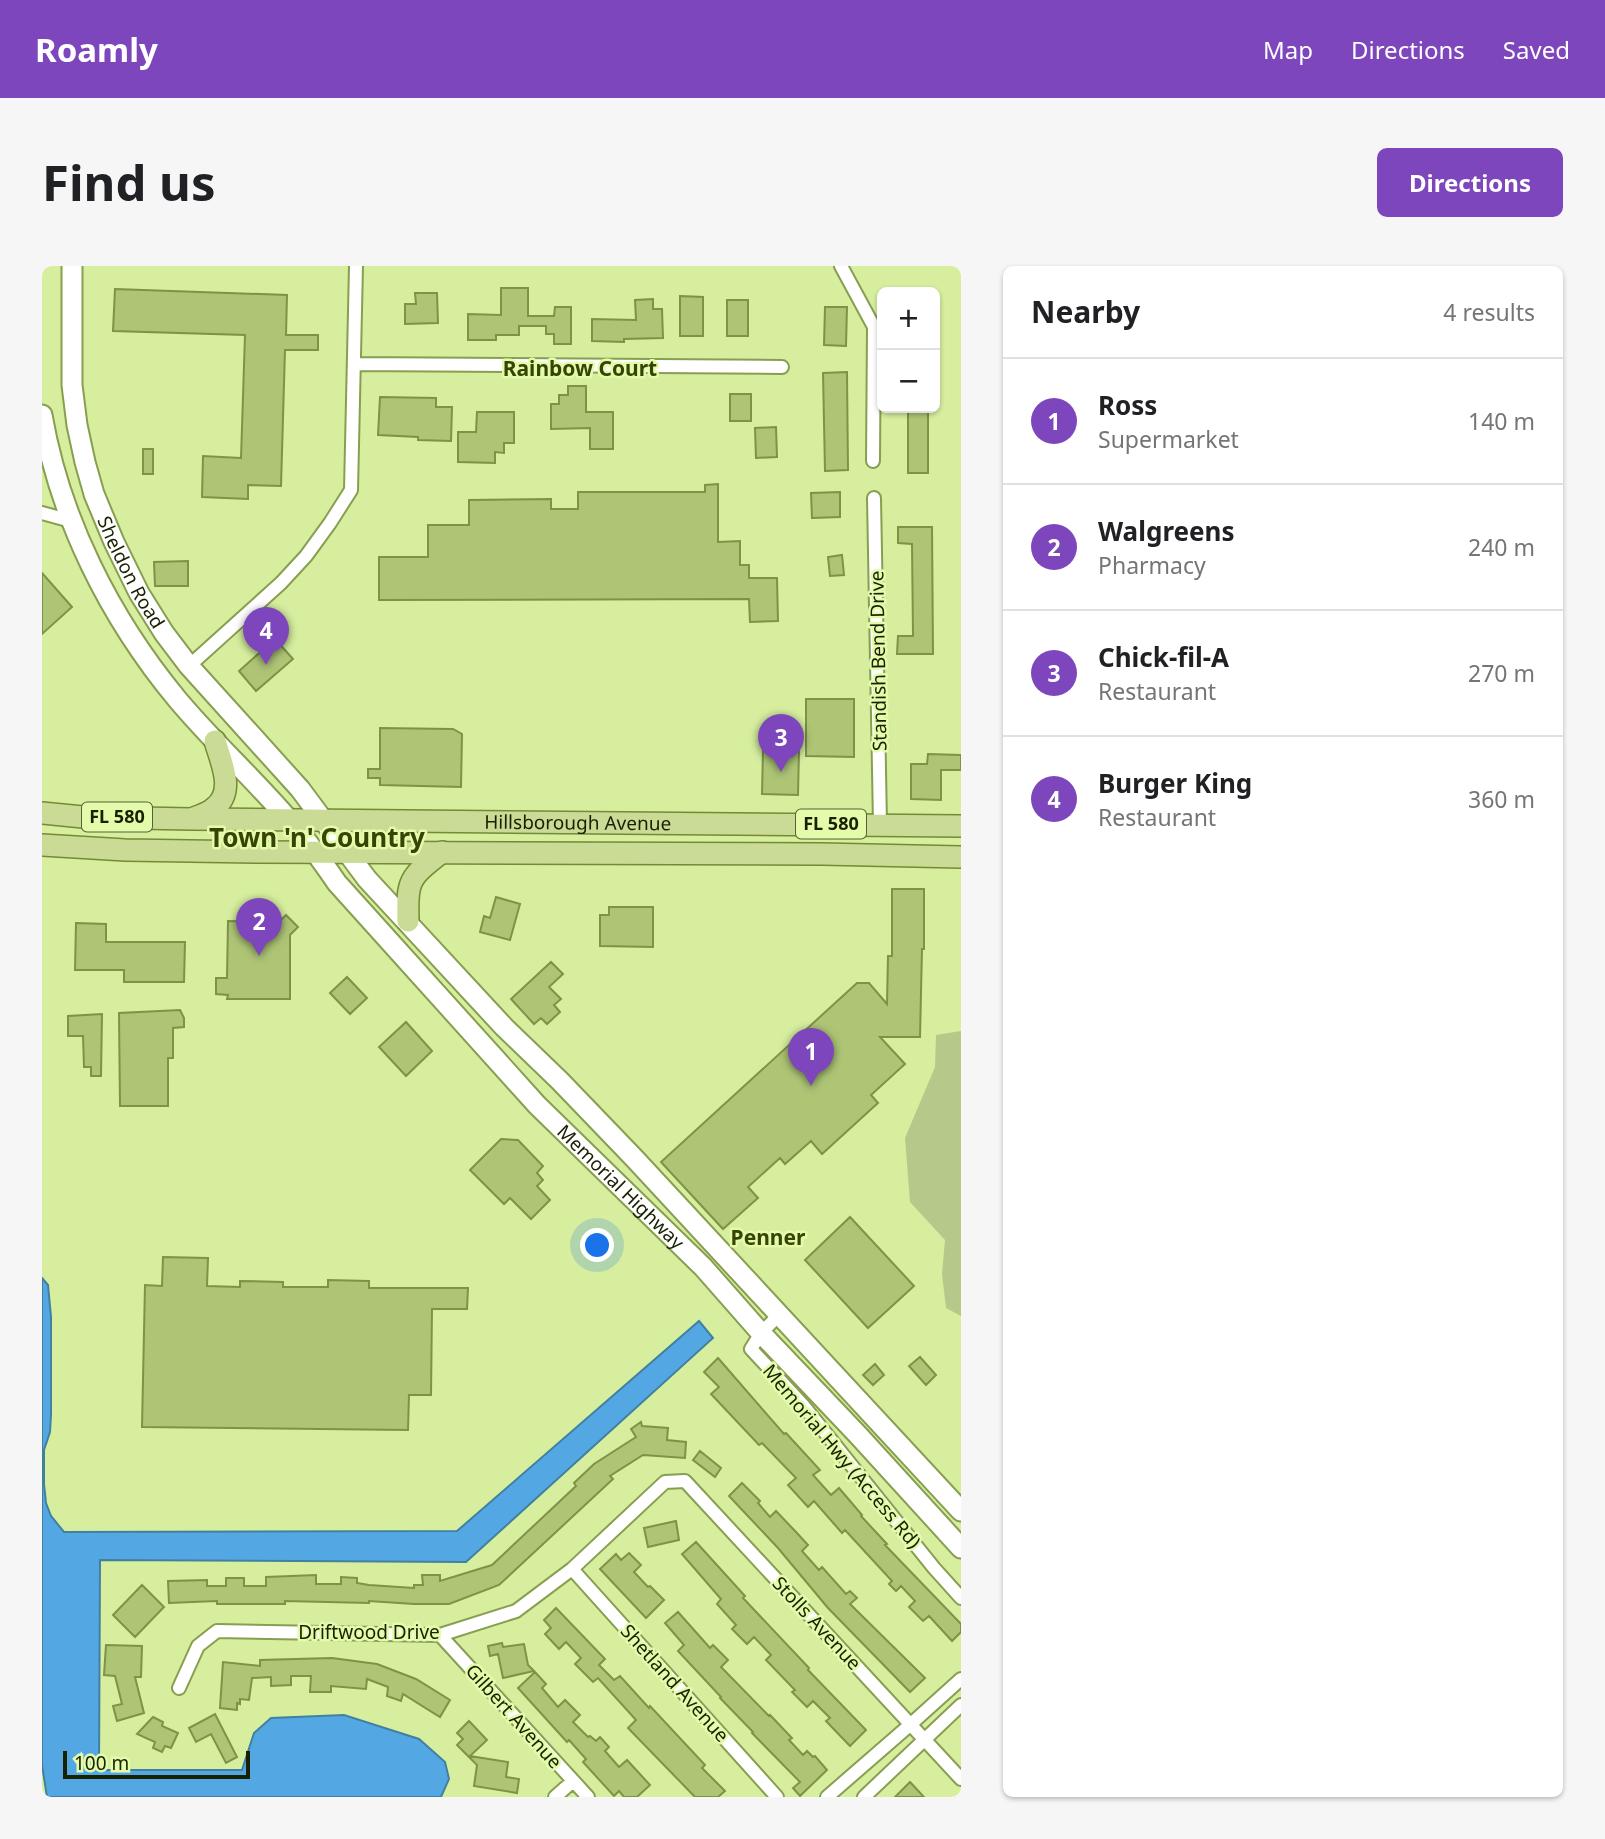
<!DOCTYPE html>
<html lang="en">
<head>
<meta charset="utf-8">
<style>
	body { margin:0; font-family:"Noto Sans",sans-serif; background:#f6f6f6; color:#202124 }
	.controls { position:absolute; right:21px; top:21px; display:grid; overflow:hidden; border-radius:10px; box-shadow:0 2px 5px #0004 }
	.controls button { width:63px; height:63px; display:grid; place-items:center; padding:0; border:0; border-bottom:2px solid #e0e0e0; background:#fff; color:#202124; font:35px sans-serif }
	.scale { position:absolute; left:21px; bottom:18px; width:187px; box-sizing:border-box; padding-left:7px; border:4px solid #192102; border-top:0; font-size:19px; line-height:24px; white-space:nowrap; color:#192102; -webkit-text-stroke:5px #e3fbaa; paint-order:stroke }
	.you { position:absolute; left:556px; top:980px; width:24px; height:24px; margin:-18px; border:5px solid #fff; border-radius:50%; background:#1a73e8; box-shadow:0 0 0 10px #1a73e833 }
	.badge { display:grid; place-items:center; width:46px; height:46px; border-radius:50%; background:#7e46bd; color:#fff; font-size:23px; font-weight:700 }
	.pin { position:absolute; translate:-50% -58px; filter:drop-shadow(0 2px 4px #0008) }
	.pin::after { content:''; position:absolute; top:37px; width:24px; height:21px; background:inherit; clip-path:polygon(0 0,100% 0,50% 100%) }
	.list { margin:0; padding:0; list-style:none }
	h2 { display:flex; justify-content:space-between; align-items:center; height:91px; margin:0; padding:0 28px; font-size:30px }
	h2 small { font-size:23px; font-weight:400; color:#757577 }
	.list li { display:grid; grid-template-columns:46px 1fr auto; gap:21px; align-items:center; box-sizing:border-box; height:126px; padding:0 28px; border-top:2px solid #e0e0e0 }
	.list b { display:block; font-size:26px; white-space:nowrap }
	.list p { margin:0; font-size:23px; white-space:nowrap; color:#757577 }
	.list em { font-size:23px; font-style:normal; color:#757577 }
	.map { position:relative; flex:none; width:919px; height:1531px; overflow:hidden; border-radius:10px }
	header { display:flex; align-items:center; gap:42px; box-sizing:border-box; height:98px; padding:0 35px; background:#7e46bd; color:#fff }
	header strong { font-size:33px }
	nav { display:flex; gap:38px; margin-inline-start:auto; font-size:24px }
	.intro { display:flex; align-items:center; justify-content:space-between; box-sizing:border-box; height:168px; padding:0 42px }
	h1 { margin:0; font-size:49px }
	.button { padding:18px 32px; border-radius:10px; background:#7e46bd; color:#fff; font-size:24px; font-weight:700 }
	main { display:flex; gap:42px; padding:0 42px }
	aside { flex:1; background:#fff; border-radius:10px; box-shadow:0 2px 5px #0004 }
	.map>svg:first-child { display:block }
	.green { fill:#b6c98b }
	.water { fill:#53a8e4; stroke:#4280a0; stroke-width:2 }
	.building { fill:#aec576; stroke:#7e9345; stroke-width:2 }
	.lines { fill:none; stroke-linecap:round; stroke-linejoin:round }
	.minor-casing { stroke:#889e50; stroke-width:16 }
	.secondary-casing { stroke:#889e50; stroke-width:23 }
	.primary-casing { stroke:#748a33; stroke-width:24 }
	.minor { stroke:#fff; stroke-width:12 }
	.secondary { stroke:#fff; stroke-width:19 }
	.primary { stroke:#c9db95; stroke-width:21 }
	.labels { text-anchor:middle; stroke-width:5; stroke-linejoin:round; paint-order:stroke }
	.shield { fill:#e3fbaa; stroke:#566234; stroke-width:2 }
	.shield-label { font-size:18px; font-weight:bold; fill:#192102 }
	.street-label { font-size:19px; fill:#192102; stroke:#e3fbaa }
	.neighbourhood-label { font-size:21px; font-weight:bold; fill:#364404; stroke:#e3fbaa }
	.district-label { font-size:26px; font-weight:bold; fill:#364404; stroke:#e3fbaa }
</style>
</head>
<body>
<header>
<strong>Roamly</strong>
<nav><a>Map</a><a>Directions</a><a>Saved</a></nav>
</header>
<div class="intro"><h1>Find us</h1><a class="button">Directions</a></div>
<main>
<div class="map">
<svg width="919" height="1531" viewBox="0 0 919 1531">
	<rect width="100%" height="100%" fill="#d6ee9e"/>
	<path class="green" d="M919,765V1050L904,1042L900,1008L903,974L868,936L863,872L893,801L894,769Z"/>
	<path class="water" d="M0,1012L6,1019L9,1051V1148L8,1166L2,1184V1218L4,1237L9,1250L22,1266L415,1265L657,1055L671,1072L424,1296L58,1294L57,1504H200L212,1467L229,1452L302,1449L377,1473L403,1496L407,1513L399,1531H5L0,1499Z"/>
	<path class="building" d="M459,22H486V50H512L513,41H529V78H512V68H504V60H477V69H454V74H426V48L459,49Z
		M73,23L245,29L244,69H276V84H243L239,220L206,219V233L160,231L161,190L199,192L203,69L71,65Z
		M373,27H395L396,57L363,58V38H374Z
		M638,30L661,31V70H638Z
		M611,33V43H620L621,72L582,73V76L550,75V53L594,54L593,34Z
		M685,34H706V70H685Z
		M783,41H805L804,80L782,79Z
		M805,106L806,204L783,205L781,107Z
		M526,120H544V146H571V183H548V162L509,163V138H517V129H526Z
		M688,128H709V155H688Z
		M338,131L394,132V141H410L409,175L376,174V171L336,169Z
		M866,142H886V207H866Z
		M435,146H472V177H462V187L453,186V197L416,196V166H434Z
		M734,161L735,191L714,192L713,162Z
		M101,183H111V208H101Z
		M676,218V276L698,275V299H707V312H735L736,355L708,356L707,333L337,334V291H386V259H427V234L509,233V243H536V226H663V219Z
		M798,226V251L770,252L769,227Z
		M856,261H890L891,388H855L856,370H871L870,278L856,277Z
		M800,289L802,309L788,310L786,291Z
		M146,295V320H113L112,296Z
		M0,307L30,341L0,368Z
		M233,373L251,393L214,425L197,405Z
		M764,433H812V491L764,490Z
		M338,462L411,463L420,468L419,521L338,519V512H326V503H338Z
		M721,483L757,484L756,529L720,528Z
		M886,488L919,489V504H899V534L869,533V498H885Z
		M850,623H882V683H880L878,771H838L863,798L829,829L836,837L780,888L769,875L743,898L738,892L706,921L716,932L681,963L619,896L815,717H827L845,738L846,690H850Z
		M454,631L478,638L468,674L438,666L442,650L448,652Z
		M567,641H611V681L558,680V649H567Z
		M244,649L256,661L248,669V733H185L186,729L174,728V712H185L186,655L237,656Z
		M34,657L64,658V676H143L142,716H82V704H33Z
		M509,696L521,708L507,721L519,733L512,739L518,746L505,758L499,752L492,758L469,733Z
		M305,711L325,732L308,748L288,727Z
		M138,744L142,752V761L131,762V792H126V840H78L77,747Z
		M60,748L59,810H49V801H42L41,770H26V750Z
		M364,756L390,785L364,810L337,781Z
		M459,873L476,874L501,900L495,907L501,914L495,920L508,934L489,953L468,932L462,938L428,904Z
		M808,951L872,1020L826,1062L763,994Z
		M121,991L166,992L165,1020L198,1021V1015L241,1016V1021H286V1014L327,1015V1022H426L425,1043H390L389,1129H367L366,1164L100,1161L103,1019L120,1020Z
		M878,1091L894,1109L884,1119L867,1100Z
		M676,1092L742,1168L744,1167L778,1204L771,1209L789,1229L797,1222L820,1249L819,1250L845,1278L843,1279L919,1358V1366L910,1375L887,1350L881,1355L867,1341L873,1335L859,1320L854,1325L847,1318L850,1315L803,1264L800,1267L772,1235L766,1241L746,1219L754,1212L720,1177L717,1179L669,1128L677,1121L662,1106Z
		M833,1098L842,1109L831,1119L821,1109Z
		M599,1156L600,1160L626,1162L625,1174L644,1176L643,1192L601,1189L568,1210L571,1213L457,1319L407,1338H372L327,1335V1337L243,1335V1338H175V1335L127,1337L126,1315L165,1314V1320H184V1312H202V1320H224V1311L274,1309V1318H299V1311L315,1312V1317L327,1319L372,1322V1319H381L380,1309H398V1315L450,1299L534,1220L532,1217L552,1198L594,1171L589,1163Z
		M658,1185L679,1202L673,1211L651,1194Z
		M700,1217L718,1235L716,1237L728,1251L734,1245L754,1266L766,1279L760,1285L777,1304L780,1301L804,1328L808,1325L815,1332L808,1338L883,1412L868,1426L786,1342L736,1282L687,1230Z
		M634,1255L637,1274L606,1281L602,1262Z
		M654,1276L703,1330L701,1332L767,1402L766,1404L824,1464L808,1480L784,1455L788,1452L771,1435L765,1441L750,1426L753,1424L724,1394L729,1389L712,1371L705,1378L690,1363L694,1359L675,1338L679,1333L640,1288Z
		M587,1287L599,1299L592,1306L606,1321L608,1320L622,1334L604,1352L558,1303L574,1288L579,1294Z
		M100,1319L122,1341L93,1371L71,1349Z
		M514,1342L563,1393L557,1399L572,1414L578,1410L607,1442L608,1440L663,1499L660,1502L683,1525L676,1531H653L586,1462L594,1454L556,1412L551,1416L533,1398L539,1392L524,1376L517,1383L503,1368L509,1362L502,1354Z
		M636,1346L668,1382L671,1379L686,1394L679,1401L727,1450L728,1449L750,1472L747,1474L761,1489L765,1485L771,1491L773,1490L785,1504L758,1530L751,1522L758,1516L710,1467L711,1466L678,1432L679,1431L636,1385L642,1379L623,1357Z
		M460,1377L461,1381L482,1378L486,1399L492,1405L461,1412L456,1388L448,1390L446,1380Z
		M64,1379L100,1380L99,1411H93L102,1447L75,1455L71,1440L80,1438L73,1410L62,1409Z
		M290,1392L335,1398L374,1413L408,1434L398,1451L361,1428L359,1435L345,1430L346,1421L325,1413L324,1423L289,1420V1426H268L269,1410H249V1419L229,1420V1411L210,1412L207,1434L198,1433V1438L195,1437V1444L178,1442L181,1396L218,1400V1394Z
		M493,1406L504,1418L500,1422L516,1441L523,1434L538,1449L531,1456L546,1471L548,1470L554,1475L558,1471L567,1481L563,1485L577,1501L585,1494L608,1519L595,1531H582L577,1525L572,1530L541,1496L544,1493L527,1474L525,1476L476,1422Z
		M173,1448L195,1491L184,1497L169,1468L154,1476L147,1462Z
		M111,1451L121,1456L120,1460L136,1467L129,1482L123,1480L120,1486L111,1482L113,1476L95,1468Z
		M427,1455L445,1474L428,1490L466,1496L464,1511L477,1513L475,1527L432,1520L435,1499L415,1479L421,1473L415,1467Z
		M868,1516L882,1531H853Z"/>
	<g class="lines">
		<defs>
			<path id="minor" d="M799,0L832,61L831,195
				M312,98L740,101
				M832,232L838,558
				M0,247L29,255
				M147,400L239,317L264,290L288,257L309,224L314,0
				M737,1049L719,1067L709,1083L761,1139L892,1302L919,1332
				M530,1303L735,1531
				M398,1369L546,1531
				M137,1422L156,1380L175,1365L398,1369L474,1345L530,1303L623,1216L643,1215L919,1513
				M513,1531L531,1515
				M785,1531L869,1458L919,1413
				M822,1531L919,1439"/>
			<g id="secondary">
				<path id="s1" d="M30,0V119L35,159L43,196L52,228L72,276L97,327L122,367L147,400L258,523L325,613L462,761L518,815L593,893L919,1245"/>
				<path id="s2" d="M0,149C18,253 68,352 135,433C170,475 211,512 247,554C265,574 280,595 295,617L495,839L661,1001L719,1067L816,1169L919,1282"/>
			</g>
			<g id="primary">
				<path id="s3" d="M0,547L41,551L150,553L919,560"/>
				<path d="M152,552C159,549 167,547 172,542C194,526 179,496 173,475"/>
				<path d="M0,579L83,584L214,586L780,588L919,591"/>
				<path d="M366,655C365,613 367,612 400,586"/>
			</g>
		</defs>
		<use href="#minor" class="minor-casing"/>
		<use href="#secondary" class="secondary-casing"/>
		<use href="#primary" class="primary-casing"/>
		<use href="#minor" class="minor"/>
		<use href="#secondary" class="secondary"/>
		<use href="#primary" class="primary"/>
	</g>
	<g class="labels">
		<g class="shield">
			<rect x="40" y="536.5" width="70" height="29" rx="5"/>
			<rect x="754" y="543.5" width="70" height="29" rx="5"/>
		</g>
		<g class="shield-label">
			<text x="75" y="557">FL 580</text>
			<text x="789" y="564">FL 580</text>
		</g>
		<g class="street-label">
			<text dy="7" stroke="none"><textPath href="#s1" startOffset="317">Sheldon Road</textPath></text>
			<text transform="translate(836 395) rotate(-91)" y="7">Standish Bend Drive</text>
			<text dy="7" stroke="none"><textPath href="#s3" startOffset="536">Hillsborough Avenue</textPath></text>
			<text dy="7" stroke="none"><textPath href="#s2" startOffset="978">Memorial Highway</textPath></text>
			<text transform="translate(800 1190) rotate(50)" y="7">Memorial Hwy (Access Rd)</text>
			<text transform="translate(775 1357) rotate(47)" y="7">Stolls Avenue</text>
			<text x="327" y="1373">Driftwood Drive</text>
			<text transform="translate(633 1417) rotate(48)" y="7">Shetland Avenue</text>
			<text transform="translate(472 1450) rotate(48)" y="7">Gilbert Avenue</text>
		</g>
		<g class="neighbourhood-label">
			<text x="538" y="110">Rainbow Court</text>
			<text x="726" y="979">Penner</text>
		</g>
		<g class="district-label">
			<text x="275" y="581">Town 'n' Country</text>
		</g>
	</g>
</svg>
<div class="controls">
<button>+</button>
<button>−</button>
</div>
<div class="scale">100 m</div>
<div class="you"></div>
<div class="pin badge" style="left:769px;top:820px">1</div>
<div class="pin badge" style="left:217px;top:690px">2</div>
<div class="pin badge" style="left:739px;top:506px">3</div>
<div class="pin badge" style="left:224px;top:399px">4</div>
</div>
<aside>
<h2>Nearby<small>4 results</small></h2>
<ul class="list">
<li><span class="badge">1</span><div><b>Ross</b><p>Supermarket</p></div><em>140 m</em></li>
<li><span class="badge">2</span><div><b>Walgreens</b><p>Pharmacy</p></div><em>240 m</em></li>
<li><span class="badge">3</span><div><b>Chick-fil-A</b><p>Restaurant</p></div><em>270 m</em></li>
<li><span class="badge">4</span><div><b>Burger King</b><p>Restaurant</p></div><em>360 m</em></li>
</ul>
</aside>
</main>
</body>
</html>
